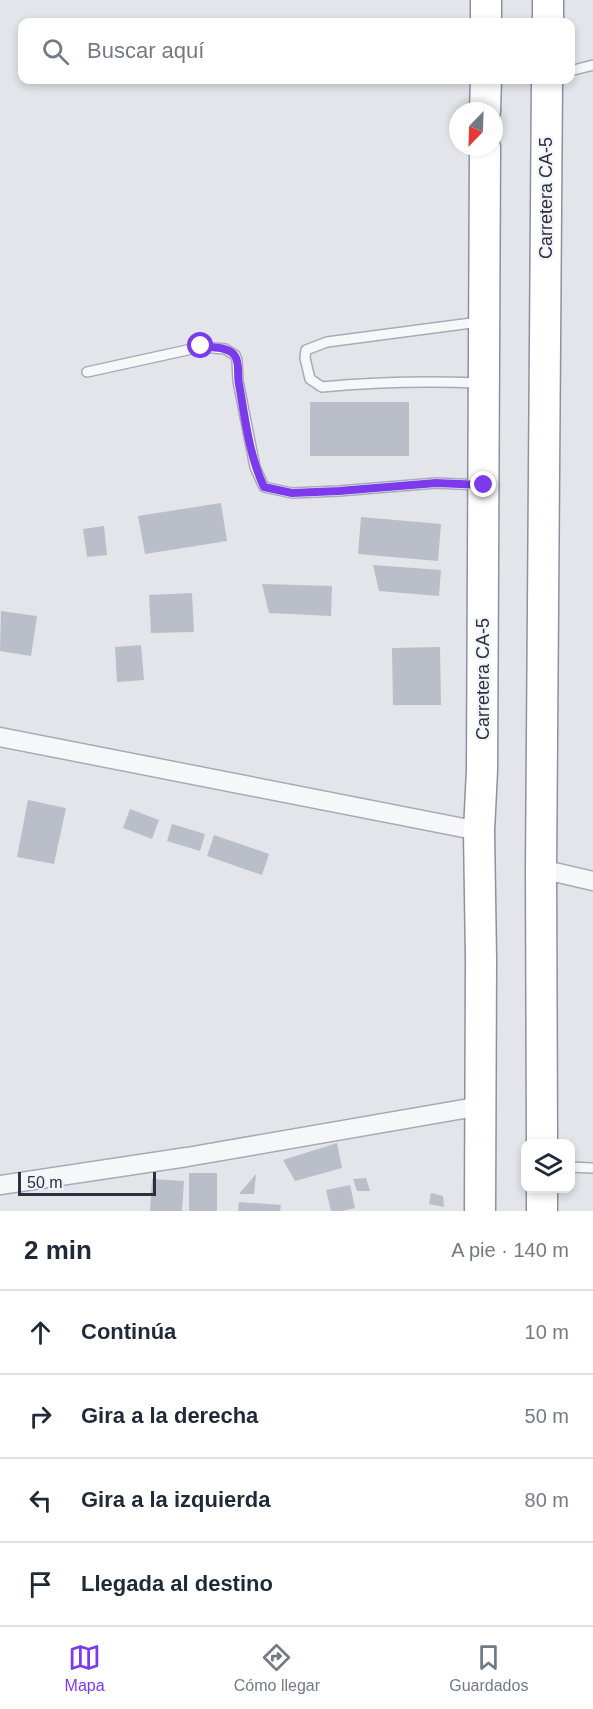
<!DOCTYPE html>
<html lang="es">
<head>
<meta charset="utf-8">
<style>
	body { margin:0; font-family:Helvetica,sans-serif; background:#f2f2f3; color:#1f2937 }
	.controls { position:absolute; right:18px; bottom:18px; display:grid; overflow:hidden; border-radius:12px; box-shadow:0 3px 9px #0003 }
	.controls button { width:54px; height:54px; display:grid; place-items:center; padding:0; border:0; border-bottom:2px solid #e0e1e3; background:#fff; color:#1f2937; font:30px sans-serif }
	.compass { position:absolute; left:449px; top:102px; width:54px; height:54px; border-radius:50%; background:#fff; box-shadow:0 3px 9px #0003; rotate:203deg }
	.scale { position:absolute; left:18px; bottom:15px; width:138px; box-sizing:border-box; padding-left:6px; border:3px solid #2b3143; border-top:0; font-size:16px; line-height:21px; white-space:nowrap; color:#2b3143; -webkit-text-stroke:4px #f3f4f8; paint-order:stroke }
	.stop { position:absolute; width:18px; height:18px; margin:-14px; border:4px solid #7c3aed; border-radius:50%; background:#fff }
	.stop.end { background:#7c3aed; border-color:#fff; box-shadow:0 2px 6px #0008 }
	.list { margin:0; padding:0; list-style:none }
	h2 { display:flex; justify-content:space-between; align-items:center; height:78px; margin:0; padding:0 24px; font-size:26px }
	h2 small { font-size:20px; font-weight:400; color:#747a83 }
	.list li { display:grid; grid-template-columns:39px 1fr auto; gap:18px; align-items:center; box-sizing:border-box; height:84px; padding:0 24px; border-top:2px solid #e0e1e3 }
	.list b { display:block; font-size:22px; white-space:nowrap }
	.list em { font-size:20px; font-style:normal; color:#747a83 }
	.icon { flex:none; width:33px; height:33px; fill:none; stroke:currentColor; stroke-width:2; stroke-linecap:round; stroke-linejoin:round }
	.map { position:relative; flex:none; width:593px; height:1211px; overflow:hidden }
	.search { position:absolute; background:#fff; box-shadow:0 3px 9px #0003; left:18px; right:18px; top:18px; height:66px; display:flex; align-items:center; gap:15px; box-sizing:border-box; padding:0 21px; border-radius:12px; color:#747a83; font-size:22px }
	.sheet { height:414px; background:#fff }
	nav { display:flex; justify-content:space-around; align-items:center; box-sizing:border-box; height:84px; border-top:2px solid #e0e1e3; background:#fff; font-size:16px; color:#747a83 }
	nav a { display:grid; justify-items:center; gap:3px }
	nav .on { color:#7c3aed }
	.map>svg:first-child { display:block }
	.building { fill:#babec8 }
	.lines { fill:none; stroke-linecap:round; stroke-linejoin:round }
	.service-casing { stroke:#a8abb5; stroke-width:12 }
	.minor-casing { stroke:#a8abb5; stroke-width:21 }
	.trunk-casing { stroke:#8b91a1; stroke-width:33 }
	.service { stroke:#f6f7f9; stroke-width:9 }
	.minor { stroke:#f6f7f9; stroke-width:18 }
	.trunk { stroke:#fff; stroke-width:30 }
	.route { stroke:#7c3aed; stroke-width:8 }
	.labels { text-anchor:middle; stroke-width:4.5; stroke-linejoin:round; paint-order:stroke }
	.street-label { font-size:18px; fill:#2b3143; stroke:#f3f4f8 }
</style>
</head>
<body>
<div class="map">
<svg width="593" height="1211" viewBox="0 0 593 1211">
	<rect width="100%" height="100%" fill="#e3e5eb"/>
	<path class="building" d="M310,402H409V456H310Z
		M221,503L227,541L145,554L138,516Z
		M361,517L441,524L438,561L358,554Z
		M104,526L107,555L87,557L83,529Z
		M373,565L441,570L439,596L379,591Z
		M262,584L332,586L331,616L269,613Z
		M192,593L194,632L151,633L149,595Z
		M1,611L37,616L31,656L0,651Z
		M141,645L144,680L117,682L115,647Z
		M440,647L441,705H393L392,648Z
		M28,800L66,808L54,864L17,857Z
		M130,809L159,820L152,839L123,828Z
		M172,824L205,834L200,851L167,841Z
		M214,835L269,854L262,875L207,856Z
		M337,1143L342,1168L295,1181L283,1160Z
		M189,1173H217V1211H189Z
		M256,1174L254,1194H239Z
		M366,1178L370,1191H357L353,1179Z
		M152,1179L184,1181L182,1211H150Z
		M350,1185L355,1208L342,1211H331L326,1190Z
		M431,1193L443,1196L444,1207L429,1204Z
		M239,1202L281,1205L280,1211H238Z"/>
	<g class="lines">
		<defs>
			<path id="service" d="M570,71L593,65
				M87,372L201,347L225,349L235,355L237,360L238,381L255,467L264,487L292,493L339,491L436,483L480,485
				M479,383C425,381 375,382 322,387L310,379L305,358L306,350L327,342L479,322
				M570,1167L593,1168"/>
			<path id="minor" d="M0,737L479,831
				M541,869L593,881
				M0,1185L187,1157L481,1106"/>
			<path id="trunk" d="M486,22V0
				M548,22V0
				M485,111L486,80
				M542,1144L541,869L547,80
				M542,1188V1211
				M480,1211L481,959L479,831L482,770L485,147"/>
		</defs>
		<use href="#service" class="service-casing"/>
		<use href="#minor" class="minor-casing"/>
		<use href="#trunk" class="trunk-casing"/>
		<use href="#service" class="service"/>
		<use href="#minor" class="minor"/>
		<use href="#trunk" class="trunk"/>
	</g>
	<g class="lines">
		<path class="route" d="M201,346C211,348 229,346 235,356C240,363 237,376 239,384C245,418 249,455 264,487L292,493L339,491L436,483L484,485"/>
	</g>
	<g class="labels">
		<g class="street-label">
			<text transform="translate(546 198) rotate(-90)" y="6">Carretera CA-5</text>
			<text transform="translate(483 679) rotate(-90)" y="6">Carretera CA-5</text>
		</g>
	</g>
</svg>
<div class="controls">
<button><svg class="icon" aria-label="layers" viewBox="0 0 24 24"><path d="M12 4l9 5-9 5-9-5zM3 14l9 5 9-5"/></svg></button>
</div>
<svg class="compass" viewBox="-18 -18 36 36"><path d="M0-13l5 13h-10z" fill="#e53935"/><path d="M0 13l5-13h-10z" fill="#747a83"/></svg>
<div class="scale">50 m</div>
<div class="stop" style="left:201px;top:346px"></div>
<div class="stop end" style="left:484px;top:485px"></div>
<div class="search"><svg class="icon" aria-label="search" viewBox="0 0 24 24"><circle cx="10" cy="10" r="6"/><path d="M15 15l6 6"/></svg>Buscar aquí</div>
</div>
<section class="sheet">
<h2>2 min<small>A pie · 140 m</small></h2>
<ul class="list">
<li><svg class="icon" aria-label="ahead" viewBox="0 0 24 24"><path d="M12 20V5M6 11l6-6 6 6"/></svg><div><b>Continúa</b></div><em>10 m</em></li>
<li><svg class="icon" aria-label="right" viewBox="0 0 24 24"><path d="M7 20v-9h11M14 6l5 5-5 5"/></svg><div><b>Gira a la derecha</b></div><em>50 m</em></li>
<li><svg class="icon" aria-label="left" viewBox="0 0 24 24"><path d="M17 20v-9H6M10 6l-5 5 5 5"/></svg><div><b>Gira a la izquierda</b></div><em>80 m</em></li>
<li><svg class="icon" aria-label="arrive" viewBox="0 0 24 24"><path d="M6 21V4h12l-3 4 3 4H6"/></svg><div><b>Llegada al destino</b></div></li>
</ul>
</section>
<nav>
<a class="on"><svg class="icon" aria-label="map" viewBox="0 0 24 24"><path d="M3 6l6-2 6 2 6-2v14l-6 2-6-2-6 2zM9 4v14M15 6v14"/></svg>Mapa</a>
<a><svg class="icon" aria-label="directions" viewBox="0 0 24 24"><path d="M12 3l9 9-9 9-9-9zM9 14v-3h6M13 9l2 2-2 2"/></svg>Cómo llegar</a>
<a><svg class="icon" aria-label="saved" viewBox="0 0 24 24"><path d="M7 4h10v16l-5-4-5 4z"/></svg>Guardados</a>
</nav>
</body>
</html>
